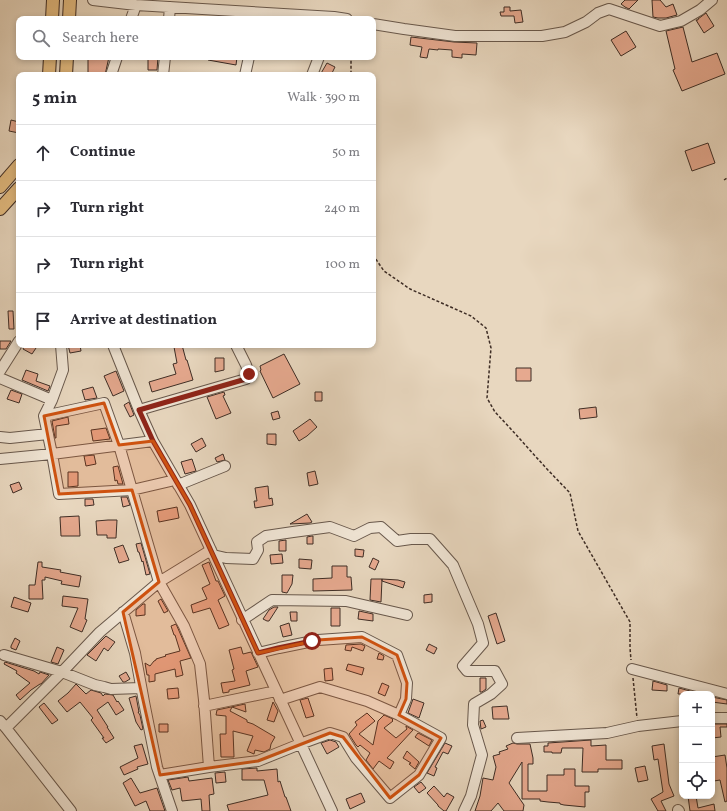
<!DOCTYPE html>
<html lang="en">
<head>
<meta charset="utf-8">
<style>
	body { margin:0; font-family:Vollkorn,serif; background:#f2f2f3; color:#2b2b33 }
	.controls { position:absolute; right:12px; bottom:12px; display:grid; overflow:hidden; border-radius:8px; box-shadow:0 2px 6px #0003 }
	.controls button { width:36px; height:36px; display:grid; place-items:center; padding:0; border:0; border-bottom:1px solid #e1e1e2; background:#fff; color:#2b2b33; font:20px sans-serif }
	.stop { position:absolute; width:12px; height:12px; margin:-9px; border:3px solid #8f2418; border-radius:50%; background:#fff }
	.stop.end { background:#8f2418; border-color:#fff; box-shadow:0 1px 4px #0008 }
	.list { margin:0; padding:0; list-style:none }
	h2 { display:flex; justify-content:space-between; align-items:center; height:52px; margin:0; padding:0 16px; font-size:17px }
	h2 small { font-size:13px; font-weight:400; color:#7c7c81 }
	.list li { display:grid; grid-template-columns:26px 1fr auto; gap:12px; align-items:center; box-sizing:border-box; height:56px; padding:0 16px; border-top:1px solid #e1e1e2 }
	.list b { display:block; font-size:15px; white-space:nowrap }
	.list em { font-size:13px; font-style:normal; color:#7c7c81 }
	.icon { flex:none; width:22px; height:22px; fill:none; stroke:currentColor; stroke-width:2; stroke-linecap:round; stroke-linejoin:round }
	.map { position:relative; flex:none; width:727px; height:811px; overflow:hidden }
	.search { position:absolute; background:#fff; box-shadow:0 2px 6px #0003; left:16px; top:16px; width:360px; height:44px; display:flex; align-items:center; gap:10px; box-sizing:border-box; padding:0 14px; border-radius:8px; color:#7c7c81; font-size:15px }
	.panel { position:absolute; background:#fff; box-shadow:0 2px 6px #0003; left:16px; top:72px; width:360px; height:276px; border-radius:8px }
	.map>svg:first-child { display:block }
	.building { fill:#e6a98f; stroke:#3e2d25 }
	.lines { fill:none; stroke-linecap:round; stroke-linejoin:round }
	.minor-casing { stroke:#68584c; stroke-width:12 }
	.major-casing { stroke:#3e2d25; stroke-width:14 }
	.path { stroke:#3e2d25; stroke-width:1.5; stroke-dasharray:3 2; stroke-linecap:butt }
	.minor { stroke:#f0e5d5; stroke-width:10 }
	.major { stroke:#e4bc80; stroke-width:12 }
	.route { stroke:#8f2418; stroke-width:5 }
	.marked { fill:#ce5210; fill-opacity:0.2; stroke:#ce5210; stroke-width:3; stroke-linejoin:round }
</style>
</head>
<body>
<div class="map">
<svg width="727" height="811" viewBox="0 0 727 811">
	<rect width="100%" height="100%" fill="#e8d7bf"/>
	<filter id="stains"><feTurbulence type="fractalNoise" baseFrequency=".005" numOctaves="4"/><feColorMatrix values="0 0 0 0 .2 0 0 0 0 .09 0 0 0 0 .02 0 0 0 .5 -.17"/></filter>
	<radialGradient id="worn" r=".72"><stop offset=".6" stop-color="#630" stop-opacity="0"/><stop offset="1" stop-color="#630" stop-opacity=".3"/></radialGradient>
	<path class="building" d="M625,0H638L629,9L625,7L621,4Z
		M652,0H660L666,7L673,4L677,15L666,18H658L653,17Z
		M504,7H510V11L521,10L523,22L515,23L514,16H501L500,12H504Z
		M706,13L714,26L704,33L696,20H698V19Z
		M683,27L692,62L717,53L725,74L682,91L673,70L675,69L666,31Z
		M626,31L636,47L621,56L611,40Z
		M411,37L454,42L477,43L476,55L462,54V58L452,57V50L438,49V50L429,49L427,58L420,57L422,47L410,45Z
		M88,57H109L105,75H88Z
		M148,57H158L157,70H148Z
		M209,57H237L236,65L208,60Z
		M327,63L335,67L331,75H320Z
		M11,120L19,122V133L9,131Z
		M708,143L715,163L692,171L685,151Z
		M8,311H13L14,329H9Z
		M0,341H11L6,349H0Z
		M25,345H38L32,354L23,349Z
		M68,345H80L81,351L70,353Z
		M182,345L186,360H187L193,380L152,392L149,382L176,374L173,364L177,363L174,347Z
		M284,354L300,384L273,398L260,371L261,370L260,366Z
		M215,358H224V370L215,372Z
		M516,368H531V381H516Z
		M26,370L38,374L36,381L50,386L48,391L22,380Z
		M116,371L124,391L113,396L104,376Z
		M93,387L97,398L85,400L82,390Z
		M11,390L22,394L19,403L7,399Z
		M224,392L225,395L223,396L231,413L216,419L207,397Z
		M315,392H322V401H315Z
		M129,402L134,415L130,417L124,405Z
		M596,407L597,417L580,419L579,409Z
		M278,411L280,418L273,420L271,413Z
		M68,417L69,424L56,426V438H55L52,421Z
		M310,419L317,427L307,436L299,441L293,431Z
		M106,428L110,439L93,441L91,430Z
		M267,434H276V445L267,444Z
		M202,438L206,446L196,452L191,444Z
		M223,454L225,460L217,462L215,458Z
		M94,455L96,464L86,466L84,456Z
		M192,459L196,471L185,474L181,462Z
		M118,466L123,484H118L117,480L115,481L113,467Z
		M315,471L318,484L309,486L307,473Z
		M68,472H78V486L68,487Z
		M19,482L22,489L13,493L10,485Z
		M268,486L269,499L272,498L273,505L255,508L254,501H257L255,488Z
		M121,497H127L130,505L123,507Z
		M85,499H93L94,505L85,506Z
		M177,507L179,518L159,522L157,511Z
		M307,514L312,522L310,523L290,524Z
		M79,516L80,536H61L60,517Z
		M108,520H117L116,538H107V535H97L96,521Z
		M312,536H313V544H307V537Z
		M286,540V551H279V541Z
		M141,543L150,574L146,575L143,561L142,562L139,552H138L136,544Z
		M123,545L129,560L119,563L114,548Z
		M355,549L364,550L363,557L355,556Z
		M282,554L283,563L271,564L270,555Z
		M373,558L379,561L375,570L369,567Z
		M299,559L312,560L311,569L299,568Z
		M38,562H42V567L61,570L60,572L81,576L79,587L61,584L62,581L45,577V580H42L43,599H29V585H35Z
		M209,562L216,581H218L225,596L218,600L229,625L219,629L210,608L193,613L191,605L207,599L202,588L210,584L202,565Z
		M332,566H347V577H351L352,590L313,591V579L332,578Z
		M282,575H293L292,584L287,593L282,592Z
		M371,579H382L381,602L370,600Z
		M382,579L398,580L405,582L403,588L382,581Z
		M432,594V602L424,603V595Z
		M63,596L88,599L85,619L87,620L82,632L70,627L78,608L62,606Z
		M14,597L31,603L28,612L11,607Z
		M161,599L168,611L164,613L158,601Z
		M143,604H145V615L136,616V610Z
		M274,607H278L269,621H267L263,619L269,610Z
		M331,608H340V626H331Z
		M359,611L373,614V621L358,619Z
		M290,612H297V621H291Z
		M496,613L505,641L497,644L488,616Z
		M289,623L292,635L283,637L280,626Z
		M176,624L191,658L180,661L183,675L176,677L175,669L155,674V681L149,682V675H147L145,663L150,666L154,661L156,660V659L166,656L165,655L180,651L175,635H174L171,626Z
		M106,636L115,642L108,651L104,648L96,661L87,655Z
		M15,638L20,641L16,650L11,648V646Z
		M361,644L365,646L363,651L352,647L351,651L345,650L346,645Z
		M429,644L437,648L434,654L426,650Z
		M57,647L64,650L58,664L51,662Z
		M241,647L243,654L251,652L258,667L246,671L250,685L229,690V692L223,693L221,683L235,681L232,670L234,669L229,650Z
		M379,653L384,656L383,660L377,659Z
		M5,662L34,671L39,674L40,672L49,675L41,684H40L31,690L20,700L16,695L30,683L16,673L17,671L4,664Z
		M348,664L364,668L362,675L346,670Z
		M332,668L333,680L325,681L324,669Z
		M126,672L130,679L125,682H123L119,676Z
		M480,678H486V689L482,692H480Z
		M653,681L667,685V691L652,690Z
		M382,683L389,686L385,696L378,693Z
		M76,684L86,694L91,690L101,693L103,696L105,694L113,695L117,702L118,701L124,710L116,715L108,702L97,710L108,727H107L114,738L106,743L102,738H104L91,720L93,718L80,702L67,712L58,701L68,693Z
		M178,688L179,698L168,699L167,689Z
		M679,688L701,694H678Z
		M136,696L139,712H138L140,715L143,729L141,730L136,722L129,698Z
		M712,697L727,700V704L712,702Z
		M308,698L314,716L306,718L300,700Z
		M413,699L424,703L419,718L408,713Z
		M273,702L278,711L274,722L267,720Z
		M44,703L58,720L52,724L39,707Z
		M245,704L246,712L232,707L230,711L247,720V722L253,724L275,737L271,744L270,749L264,752L255,750L254,754L247,751L253,736L233,731L234,757H221L220,734H226V716L216,715L217,710Z
		M507,706L509,719H493L492,707Z
		M367,713L375,721L359,734L373,745L378,721L384,715L393,719L392,720L393,721L384,728L396,738L407,729L406,727V726L413,730L387,758L394,762L390,769L379,761L373,769L366,760L370,753L360,745L358,747L356,745L349,734L357,725L355,722Z
		M483,720L486,727L481,729L480,721Z
		M159,724H168V732H159Z
		M712,724H727V727H720L721,737L712,738Z
		M418,733L432,740L429,746L415,737Z
		M330,740L336,742L339,747L327,754L321,743Z
		M591,740V746L606,745V760H622V769H598V772H582L583,748H562L561,753H552V752H544V746H548V743Z
		M445,743L452,746L448,754L443,752L435,767L437,768L434,776L427,773Z
		M513,743L517,744H530L533,758V764H528V791H547V775H564V769H575V786H589V792H585V807L564,805L560,804V803L548,802L540,801V799H522V762L509,783L524,805L523,811H504L498,803L491,811H475L480,796L483,778L493,780L496,767L493,756L500,754L499,752L508,749L506,746Z
		M142,744L148,764L137,767L138,769L124,775L120,767L138,758L134,746Z
		M664,744L669,784L674,796L661,801L666,811H658L651,799L663,792L658,759L654,760L652,746Z
		M407,751L419,762L415,769L409,764L411,763L403,758Z
		M725,755L727,768V801L725,802L720,780L714,781L712,757Z
		M645,766L648,780L638,782L635,768Z
		M257,768V771L277,769L278,782L280,781L285,797H286L291,811H229L227,805L268,795L264,780H242V769Z
		M225,772L226,782L216,783L215,773Z
		M188,777L189,781L212,778L214,794L209,795L210,811H202L201,799L182,801L180,788L172,790L168,780Z
		M131,778L140,793L157,788L165,811H150L146,801L135,806L123,783Z
		M421,782L426,788L419,793L414,787Z
		M434,786L444,797L447,793L454,797L446,811H444L438,806V805L427,793Z
		M361,793L365,802L350,809L346,799Z
		M688,796H696L698,808L714,804L715,811H690Z"/>
	<g class="lines">
		<defs>
			<path id="minor" d="M93,0L136,5L334,17L347,19
				M131,19L136,5
				M169,19L170,7
				M373,24L404,29L455,36H542L565,32L586,22L598,13L609,9L660,26L681,21L700,10L712,0
				M111,75L117,57
				M163,75L165,57
				M245,75L249,57
				M312,75L319,57
				M61,345L63,370L52,400L44,416L52,454L153,441
				M113,345L139,410L153,441L190,505L332,811
				M0,371L19,341
				M0,378L52,400
				M139,410L246,379L249,374L246,365L236,345
				M0,437L10,438L48,434
				M0,459L52,454L59,494L132,490L119,445L104,403L44,416
				M175,480L132,490L159,582L184,626L200,664L204,700L209,767
				M178,485L225,466
				M213,555L226,558L253,559L258,550L257,542L266,536L293,532L330,527L354,536L370,528L381,527L397,541L411,539H430L453,565L478,624L483,643L463,666L467,671H495L502,684L491,694L474,704L473,725L482,755L471,796L464,811
				M123,612L135,653L144,702L157,767L172,811
				M242,620L272,600L346,601L407,615
				M258,653L279,648L318,640L362,637L397,655L407,683L406,699L399,715
				M4,655L62,672L95,685L104,687L111,689L141,688
				M632,669L727,694
				M204,706L276,691
				M712,718H727
				M0,721L6,728L71,811
				M6,728L62,672L100,632L159,582L211,550
				M517,738L607,733L638,726L682,721
				M160,775L209,767L258,761L300,744L330,733L343,737L356,758L390,798L419,775L441,738L399,715L367,701L320,687L280,700
				M678,810L679,811"/>
			<path id="major" d="M52,19L53,0
				M69,19L70,0
				M49,75L50,57
				M66,75L67,57
				M0,187L19,165
				M0,209L19,188"/>
		</defs>
		<use href="#minor" class="minor-casing"/>
		<use href="#major" class="major-casing"/>
		<path class="path" d="M349,57L351,58V75
			M724,180L727,178
			M373,255L384,271L410,289L471,316L486,328L491,348L487,398L495,412L510,428L546,468L570,493L578,531L630,622V648L631,660
			M633,678L637,718"/>
		<use href="#minor" class="minor"/>
		<use href="#major" class="major"/>
	</g>
	<g class="lines">
		<path class="route" d="M249,374L246,379L139,410L153,441L190,505L258,653L278,648L312,641"/>
	</g>
	<path class="marked" d="M104,403L119,445L153,441L190,505L258,653L318,640L362,637L397,655L407,683L406,699L399,715L441,738L419,775L390,798L343,737L330,733L258,761L160,775L123,612L159,582L132,490L59,494L44,416Z"/>
	<rect width="100%" height="100%" filter="url(#stains)"/>
	<rect width="100%" height="100%" fill="url(#worn)"/>
</svg>
<div class="controls">
<button>+</button>
<button>−</button>
<button><svg class="icon" aria-label="locate" viewBox="0 0 24 24"><circle cx="12" cy="12" r="6"/><path d="M12 2v4M12 18v4M2 12h4M18 12h4"/></svg></button>
</div>
<div class="stop" style="left:312px;top:641px"></div>
<div class="stop end" style="left:249px;top:374px"></div>
<div class="search"><svg class="icon" aria-label="search" viewBox="0 0 24 24"><circle cx="10" cy="10" r="6"/><path d="M15 15l6 6"/></svg>Search here</div>
<section class="panel">
<h2>5 min<small>Walk · 390 m</small></h2>
<ul class="list">
<li><svg class="icon" aria-label="ahead" viewBox="0 0 24 24"><path d="M12 20V5M6 11l6-6 6 6"/></svg><div><b>Continue</b></div><em>50 m</em></li>
<li><svg class="icon" aria-label="right" viewBox="0 0 24 24"><path d="M7 20v-9h11M14 6l5 5-5 5"/></svg><div><b>Turn right</b></div><em>240 m</em></li>
<li><svg class="icon" aria-label="right" viewBox="0 0 24 24"><path d="M7 20v-9h11M14 6l5 5-5 5"/></svg><div><b>Turn right</b></div><em>100 m</em></li>
<li><svg class="icon" aria-label="arrive" viewBox="0 0 24 24"><path d="M6 21V4h12l-3 4 3 4H6"/></svg><div><b>Arrive at destination</b></div></li>
</ul>
</section>
</div>
</body>
</html>
